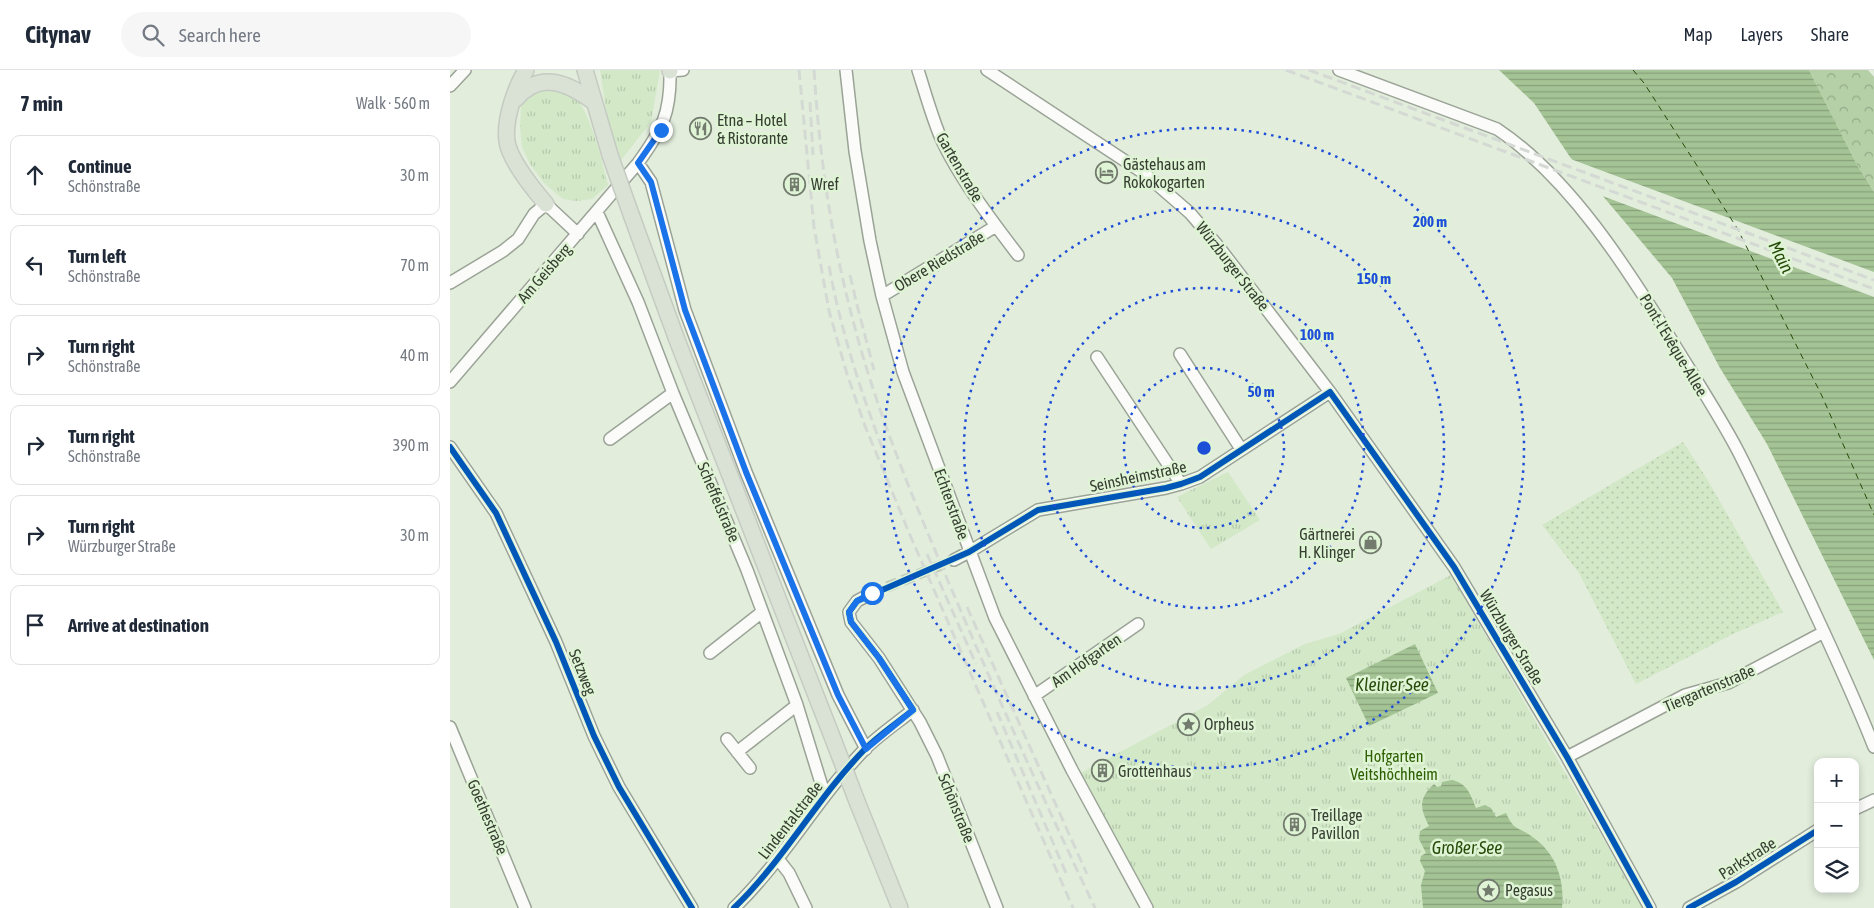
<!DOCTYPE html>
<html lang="en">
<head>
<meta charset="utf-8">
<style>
	body { margin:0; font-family:"Asap Condensed",sans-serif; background:#f6f6f7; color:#1f2937 }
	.controls { position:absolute; right:15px; bottom:15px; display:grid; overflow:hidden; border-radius:10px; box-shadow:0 2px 8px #0003 }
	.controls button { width:45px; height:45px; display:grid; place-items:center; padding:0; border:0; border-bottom:1px solid #e0e1e3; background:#fff; color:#1f2937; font:25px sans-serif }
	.stop { position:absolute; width:15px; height:15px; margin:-11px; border:4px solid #1a73e8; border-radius:50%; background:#fff }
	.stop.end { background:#1a73e8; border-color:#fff; box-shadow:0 1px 5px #0008 }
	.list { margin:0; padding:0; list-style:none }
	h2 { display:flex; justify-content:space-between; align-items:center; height:65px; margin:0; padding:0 20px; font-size:21px }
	h2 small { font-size:16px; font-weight:400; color:#747a83 }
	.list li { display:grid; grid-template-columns:32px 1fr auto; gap:15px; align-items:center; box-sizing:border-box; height:80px; margin:0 10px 10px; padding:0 10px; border:1px solid #e0e1e3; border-radius:10px }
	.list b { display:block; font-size:19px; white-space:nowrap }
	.list p { margin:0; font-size:16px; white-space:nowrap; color:#747a83 }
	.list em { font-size:16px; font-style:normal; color:#747a83 }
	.icon { flex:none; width:28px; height:28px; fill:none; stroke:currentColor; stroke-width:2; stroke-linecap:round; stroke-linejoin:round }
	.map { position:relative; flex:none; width:1424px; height:838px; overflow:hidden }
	header { display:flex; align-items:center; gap:30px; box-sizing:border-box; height:70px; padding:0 25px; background:#fff; border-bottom:1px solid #e0e1e3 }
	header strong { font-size:24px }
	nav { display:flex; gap:28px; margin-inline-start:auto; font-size:18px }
	.search { width:350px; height:45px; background:#f6f6f7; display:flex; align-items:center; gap:12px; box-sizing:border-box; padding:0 18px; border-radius:28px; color:#747a83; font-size:19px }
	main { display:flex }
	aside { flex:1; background:#fff }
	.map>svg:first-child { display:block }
	.grass { fill:url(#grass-tufts) }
	.forest { fill:url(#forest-crowns) }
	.garden { fill:url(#garden-dots) }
	.water { fill:url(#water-rules) }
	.pier { fill:#e2eddc }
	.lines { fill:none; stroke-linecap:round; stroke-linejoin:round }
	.ferry { stroke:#264b09; stroke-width:1; stroke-dasharray:6 5; stroke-linecap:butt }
	.minor-tunnel { stroke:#c0caba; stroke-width:11; stroke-dasharray:11 5.5; stroke-linecap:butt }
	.minor-casing { stroke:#9ba397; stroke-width:14 }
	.major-casing { stroke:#c5cbc2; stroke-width:18 }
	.minor { stroke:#fbfcfa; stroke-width:11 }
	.major { stroke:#dae1d5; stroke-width:15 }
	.rail { stroke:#d5d9d4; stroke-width:3; stroke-dasharray:10 5; stroke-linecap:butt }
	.major-bridge-casing { stroke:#c5cbc2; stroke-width:18; stroke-linecap:butt }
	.major-bridge { stroke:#dae1d5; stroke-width:15 }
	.cycleway-casing { stroke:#dff4d5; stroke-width:9 }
	.cycleway { stroke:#0057b8; stroke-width:6 }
	.route { stroke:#1a73e8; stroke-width:6 }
	.ring { fill:none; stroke:#1d4ed8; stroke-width:2.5; stroke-dasharray:2.5 5 }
	.labels { text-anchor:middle; stroke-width:5; stroke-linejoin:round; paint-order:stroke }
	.poi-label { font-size:16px; fill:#363e32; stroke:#dff4d5; text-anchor:start }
	.street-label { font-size:16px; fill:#363e32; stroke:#dff4d5 }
	.park-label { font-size:16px; fill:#2e5f01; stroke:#dff4d5 }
	.water-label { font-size:18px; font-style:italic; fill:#264b09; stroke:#dff4d5 }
	.centre { fill:#1d4ed8; stroke:#dff4d5; stroke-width:2.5 }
	.ring-label { font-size:15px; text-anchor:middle; font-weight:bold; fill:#1d4ed8; stroke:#dff4d5; stroke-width:5; stroke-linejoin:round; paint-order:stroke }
</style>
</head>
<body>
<header>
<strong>Citynav</strong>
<div class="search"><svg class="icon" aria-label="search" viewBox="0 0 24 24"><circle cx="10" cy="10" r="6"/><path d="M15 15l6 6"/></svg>Search here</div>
<nav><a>Map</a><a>Layers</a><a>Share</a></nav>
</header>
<main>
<aside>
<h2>7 min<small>Walk · 560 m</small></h2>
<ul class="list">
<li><svg class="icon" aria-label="ahead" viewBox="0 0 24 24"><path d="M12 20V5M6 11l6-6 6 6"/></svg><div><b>Continue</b><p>Schönstraße</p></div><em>30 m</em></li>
<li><svg class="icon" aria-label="left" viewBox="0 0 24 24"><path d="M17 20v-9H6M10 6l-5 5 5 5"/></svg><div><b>Turn left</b><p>Schönstraße</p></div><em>70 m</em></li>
<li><svg class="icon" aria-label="right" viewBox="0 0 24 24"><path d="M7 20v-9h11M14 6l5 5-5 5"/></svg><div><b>Turn right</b><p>Schönstraße</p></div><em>40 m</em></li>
<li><svg class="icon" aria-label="right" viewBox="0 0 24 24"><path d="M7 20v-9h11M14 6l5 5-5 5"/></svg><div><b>Turn right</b><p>Schönstraße</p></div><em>390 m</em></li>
<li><svg class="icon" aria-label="right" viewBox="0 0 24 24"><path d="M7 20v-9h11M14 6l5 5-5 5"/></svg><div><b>Turn right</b><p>Würzburger Straße</p></div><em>30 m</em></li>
<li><svg class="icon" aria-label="arrive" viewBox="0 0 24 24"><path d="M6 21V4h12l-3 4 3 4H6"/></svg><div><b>Arrive at destination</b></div></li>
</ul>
</aside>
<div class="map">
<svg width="1424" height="838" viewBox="0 0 1424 838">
	<defs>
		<pattern id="grass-tufts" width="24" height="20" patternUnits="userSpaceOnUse" patternTransform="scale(1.25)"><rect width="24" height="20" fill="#d2e8c7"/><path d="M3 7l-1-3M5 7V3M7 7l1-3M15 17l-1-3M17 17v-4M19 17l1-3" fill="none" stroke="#b5c8ab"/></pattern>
		<pattern id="forest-crowns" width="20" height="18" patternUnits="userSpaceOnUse" patternTransform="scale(1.25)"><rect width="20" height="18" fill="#b5d0a7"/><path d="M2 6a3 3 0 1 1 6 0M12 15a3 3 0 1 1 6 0" fill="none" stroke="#94aa89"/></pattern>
		<pattern id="garden-dots" width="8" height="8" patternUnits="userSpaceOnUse" patternTransform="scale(1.25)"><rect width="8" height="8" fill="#d2e8c7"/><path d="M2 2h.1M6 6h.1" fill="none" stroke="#b5c8ab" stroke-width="1.8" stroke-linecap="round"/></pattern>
		<pattern id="water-rules" width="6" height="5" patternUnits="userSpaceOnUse" patternTransform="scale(1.25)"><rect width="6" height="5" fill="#a5c495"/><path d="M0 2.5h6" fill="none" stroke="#87a17a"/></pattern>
	</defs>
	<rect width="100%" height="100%" fill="#e2eddc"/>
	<path class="grass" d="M150,0H210L201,52L171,90L157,47Z
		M94,19C103,19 115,20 123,26C140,38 153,95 158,115L142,129L126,131L113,129L94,113L80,94L72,77L70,57L71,37L75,27L83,22Z
		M778,402L810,450L761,479L727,427Z
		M1001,505L1193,838H702L629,704L758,635L794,605L855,574L889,564Z"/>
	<path class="forest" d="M1359,0H1418L1424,7V122L1407,95Z"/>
	<path class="garden" d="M1233,372L1257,409L1333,542L1281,565L1186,614L1129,503L1092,455Z"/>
	<path class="water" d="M1049,0H1359L1407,95L1424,122V590L1317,374L1270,298L1222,208L1120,87L1084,33Z
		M965,574L988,623L919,656L896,608Z
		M1002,710C1018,714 1020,724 1026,738L1035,735L1041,738L1046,747L1056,743C1064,761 1067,756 1081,766C1106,782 1115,810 1112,838H973L971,815L975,801L970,791L971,786L976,783L969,769L970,761L979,756C970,738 968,729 984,714L987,717L991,716L992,712Z"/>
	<path class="pier" d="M1118,88L1424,202V227L1147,124Z"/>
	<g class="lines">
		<path class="ferry" d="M1183,0L1194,13L1287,158L1372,326L1424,445"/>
		<path class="minor-tunnel" d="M422,523L504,490"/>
		<defs>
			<path id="minor" d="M396,0L405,81L420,171L432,226L453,302L545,548L622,700L697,838
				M468,0C475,22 481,44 490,66C507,105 542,151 568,185
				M537,0L695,104L740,143L768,176L880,322L1004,497L1117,687L1200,838
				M889,0L1047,59C1119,107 1177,198 1222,271C1244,307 1268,343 1288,381C1310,424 1329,468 1350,511C1376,566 1402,621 1424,677
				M0,16L15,0
				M188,93L201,112L235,240L296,402L388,625L416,679
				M147,142L188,232L223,323L297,500L347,635L375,726
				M0,213L53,181L68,169L84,144L96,134L128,164
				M432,226L546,156
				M730,284L791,379
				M647,287L731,414
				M0,312L188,93C212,60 221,43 220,1L233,0
				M160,369L223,323
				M0,377L46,443L106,572L144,666L169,717L242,838
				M504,490L519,482L588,440L716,418L731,414L750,407L880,322
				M422,523L407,531L399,542L401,552L429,588L470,652L487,686L547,838
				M260,583L312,542
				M584,626L688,554
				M0,657L75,838
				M277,669L300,698
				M287,682L347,635
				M1117,687L1235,625L1278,613L1374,562
				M1405,739L1424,730
				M328,789L339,803L356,838
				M284,838C334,790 367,728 415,679C429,665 447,653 463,640
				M1239,838L1286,812L1368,760"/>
			<path id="major" d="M76,0C65,18 54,50 57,71C59,89 84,120 96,134
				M135,0L160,85
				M220,0V1
				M66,29C90,0 118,13 144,32
				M182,147L227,270L383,669
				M408,734L450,838"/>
		</defs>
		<use href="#minor" class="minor-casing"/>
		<use href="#major" class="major-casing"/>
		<use href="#minor" class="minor"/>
		<use href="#major" class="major"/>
		<path class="rail" d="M349,0L364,157L379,241L397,304L415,356L460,465L623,838
			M364,0C369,80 380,161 400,239C425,340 466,436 507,532C551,635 597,737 645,838
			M836,0L1424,219
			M859,0L1424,210
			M360,32L363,85
			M379,196C391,261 411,323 435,385
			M400,205L407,235L424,300
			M477,484L526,594
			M517,537L637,804
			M547,642L616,803"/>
		<defs>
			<path id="major-bridge" d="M160,85L182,147
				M383,669L408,734"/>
		</defs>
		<use href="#major-bridge" class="major-bridge-casing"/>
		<use href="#major-bridge" class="major-bridge"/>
		<defs>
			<path id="cycleway" d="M0,377L46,443L106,572L144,666L169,717L242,838
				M284,838C334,790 367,728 415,679C429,665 447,653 463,640L429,588L401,552L399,542L407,531L519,482L588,440L716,418L731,414L750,407L880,322L1004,497L1117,687L1200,838
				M1239,838L1286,812L1368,760"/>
		</defs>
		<use href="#cycleway" class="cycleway-casing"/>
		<use href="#cycleway" class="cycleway"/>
	</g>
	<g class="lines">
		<path class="route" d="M211,60L188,93L201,112L235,240L296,402L388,625L416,679L463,640L429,588L401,552L399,542L407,531L422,523"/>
	</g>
	<g class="ring">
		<circle cx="754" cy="378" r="80"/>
		<circle cx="754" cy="378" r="160"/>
		<circle cx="754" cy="378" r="240"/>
		<circle cx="754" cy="378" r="320"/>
	</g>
	<defs>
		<symbol id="restaurant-ring" viewBox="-11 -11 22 22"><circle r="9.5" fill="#dff4d5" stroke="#727b6e" stroke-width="1.5"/><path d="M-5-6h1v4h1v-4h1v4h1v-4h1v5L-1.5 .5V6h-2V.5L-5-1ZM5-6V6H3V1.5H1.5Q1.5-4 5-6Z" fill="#727b6e"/></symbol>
		<symbol id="hotel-ring" viewBox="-11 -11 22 22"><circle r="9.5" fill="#dff4d5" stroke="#727b6e" stroke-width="1.5"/><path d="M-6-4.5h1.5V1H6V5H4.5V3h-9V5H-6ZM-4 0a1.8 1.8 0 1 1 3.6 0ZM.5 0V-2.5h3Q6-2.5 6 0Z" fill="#727b6e"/></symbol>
		<symbol id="building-ring" viewBox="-11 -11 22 22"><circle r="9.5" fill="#dff4d5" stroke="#727b6e" stroke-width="1.5"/><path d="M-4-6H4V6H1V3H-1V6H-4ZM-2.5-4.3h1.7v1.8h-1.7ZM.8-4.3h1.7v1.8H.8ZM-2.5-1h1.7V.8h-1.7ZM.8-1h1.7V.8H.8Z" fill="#727b6e"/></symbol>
		<symbol id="shop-ring" viewBox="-11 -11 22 22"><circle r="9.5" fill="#dff4d5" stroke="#727b6e" stroke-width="1.5"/><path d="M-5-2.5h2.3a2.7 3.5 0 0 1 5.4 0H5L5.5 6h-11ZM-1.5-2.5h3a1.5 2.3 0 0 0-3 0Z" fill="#727b6e"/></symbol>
		<symbol id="sight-ring" viewBox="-11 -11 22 22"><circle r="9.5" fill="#dff4d5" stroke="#727b6e" stroke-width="1.5"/><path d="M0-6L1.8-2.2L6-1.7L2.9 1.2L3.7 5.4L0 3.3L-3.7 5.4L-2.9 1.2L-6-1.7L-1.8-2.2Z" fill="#727b6e"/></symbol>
	</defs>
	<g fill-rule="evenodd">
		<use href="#restaurant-ring" x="238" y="46" width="25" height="25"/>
		<use href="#hotel-ring" x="644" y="90" width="25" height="25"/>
		<use href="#building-ring" x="332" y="102" width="25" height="25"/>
		<use href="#shop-ring" x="908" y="460" width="25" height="25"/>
		<use href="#sight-ring" x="726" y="642" width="25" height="25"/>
		<use href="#building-ring" x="640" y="688" width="25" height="25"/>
		<use href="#building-ring" x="832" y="742" width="25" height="25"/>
		<use href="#sight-ring" x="1026" y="808" width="25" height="25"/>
	</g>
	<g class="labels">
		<g class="poi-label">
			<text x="267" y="56">Etna – Hotel<tspan x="267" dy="18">&amp; Ristorante</tspan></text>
			<text x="673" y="100">Gästehaus am<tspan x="673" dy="18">Rokokogarten</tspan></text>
			<text x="361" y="120">Wref</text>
			<text x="905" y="470" text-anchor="end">Gärtnerei<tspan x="905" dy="18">H. Klinger</tspan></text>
			<text x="754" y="660">Orpheus</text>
			<text x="668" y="707">Grottenhaus</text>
			<text x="861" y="751">Treillage<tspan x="861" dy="18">Pavillon</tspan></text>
			<text x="1055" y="826">Pegasus</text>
		</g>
		<g class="street-label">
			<text transform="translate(510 97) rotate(60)" y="6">Gartenstraße</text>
			<text transform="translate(489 191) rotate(-31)" y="6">Obere Riedstraße</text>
			<text transform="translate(783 196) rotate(52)" y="6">Würzburger Straße</text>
			<text transform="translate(94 203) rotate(-49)" y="6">Am Geisberg</text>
			<text transform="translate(1224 275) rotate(59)" y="6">Pont-l'Evêque-Allee</text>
			<text transform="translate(688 406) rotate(-12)" y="6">Seinsheimstraße</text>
			<text transform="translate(269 432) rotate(67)" y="6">Scheffelstraße</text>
			<text transform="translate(502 434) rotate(70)" y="6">Echterstraße</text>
			<text transform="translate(1062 567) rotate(59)" y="6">Würzburger Straße</text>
			<text transform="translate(636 590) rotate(-35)" y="6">Am Hofgarten</text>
			<text transform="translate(133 602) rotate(68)" y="6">Setzweg</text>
			<text transform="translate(1259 618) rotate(-23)" y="6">Tiergartenstraße</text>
			<text transform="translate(507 738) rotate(68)" y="6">Schönstraße</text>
			<text transform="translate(38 747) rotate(67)" y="6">Goethestraße</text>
			<text transform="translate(340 750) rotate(-52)" y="6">Lindentalstraße</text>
			<text transform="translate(1297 788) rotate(-32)" y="6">Parkstraße</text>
		</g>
		<g class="park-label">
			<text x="944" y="692">Hofgarten<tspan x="944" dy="18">Veitshöchheim</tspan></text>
		</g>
		<g class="water-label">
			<text transform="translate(1331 187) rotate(63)" y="6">Main</text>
			<text x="942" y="621">Kleiner See</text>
			<text x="1017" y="784">Großer See</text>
		</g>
	</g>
	<circle cx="754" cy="378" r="8" class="centre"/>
	<g class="ring-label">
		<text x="980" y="157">200 m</text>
		<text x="924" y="214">150 m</text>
		<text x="867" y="270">100 m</text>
		<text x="811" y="327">50 m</text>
	</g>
</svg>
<div class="controls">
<button>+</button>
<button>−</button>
<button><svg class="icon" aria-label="layers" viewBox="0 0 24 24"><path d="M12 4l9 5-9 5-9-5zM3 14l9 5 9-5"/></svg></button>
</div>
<div class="stop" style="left:422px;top:523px"></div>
<div class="stop end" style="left:211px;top:60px"></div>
</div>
</main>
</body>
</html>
